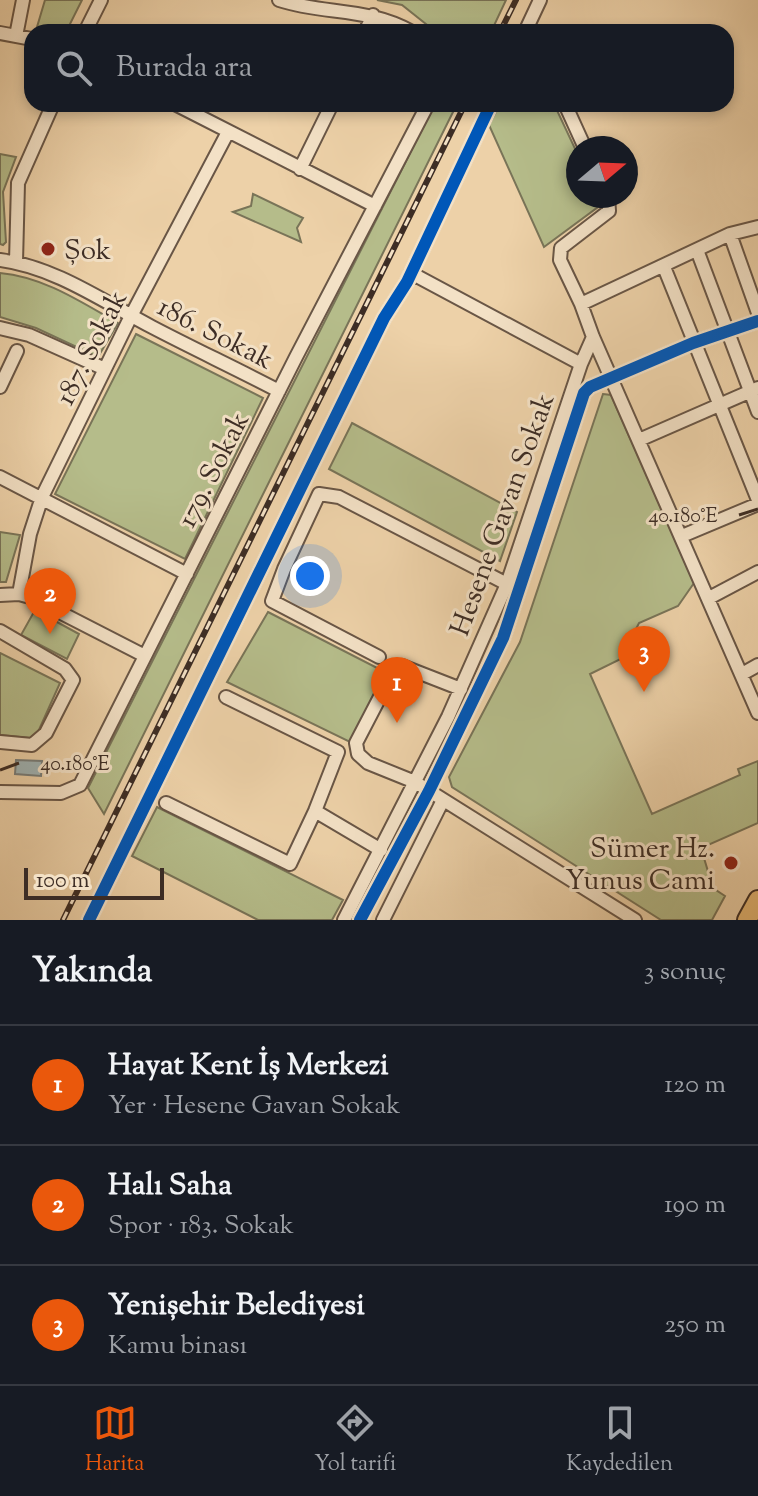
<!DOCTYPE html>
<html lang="tr">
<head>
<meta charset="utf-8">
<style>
	body { margin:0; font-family:"Sorts Mill Goudy",serif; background:#242831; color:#f1f3f6 }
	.compass { position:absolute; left:566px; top:136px; width:72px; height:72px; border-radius:50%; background:#171b24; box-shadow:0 4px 12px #0003; rotate:71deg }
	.scale { position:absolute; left:24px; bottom:20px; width:140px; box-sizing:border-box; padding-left:8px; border:4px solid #3d2d25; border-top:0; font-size:22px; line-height:28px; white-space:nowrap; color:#3d2d25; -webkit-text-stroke:6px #f3e1c6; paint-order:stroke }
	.you { position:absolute; left:310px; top:576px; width:28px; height:28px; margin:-20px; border:6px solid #fff; border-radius:50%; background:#1a73e8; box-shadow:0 0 0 12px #1a73e833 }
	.badge { display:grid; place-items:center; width:52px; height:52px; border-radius:50%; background:#ea580c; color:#fff; font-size:26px; font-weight:700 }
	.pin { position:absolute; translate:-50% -66px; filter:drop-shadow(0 2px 4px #0008) }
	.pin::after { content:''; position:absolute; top:42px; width:28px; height:24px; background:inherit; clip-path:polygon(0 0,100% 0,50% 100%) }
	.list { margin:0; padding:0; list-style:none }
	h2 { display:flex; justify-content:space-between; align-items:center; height:104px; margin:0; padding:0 32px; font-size:34px }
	h2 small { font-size:26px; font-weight:400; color:#9ea1a6 }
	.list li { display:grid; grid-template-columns:52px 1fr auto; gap:24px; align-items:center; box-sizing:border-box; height:120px; padding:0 32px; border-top:2px solid #363941 }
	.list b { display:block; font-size:30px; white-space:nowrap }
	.list p { margin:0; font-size:26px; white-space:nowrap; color:#9ea1a6 }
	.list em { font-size:26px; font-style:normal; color:#9ea1a6 }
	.icon { flex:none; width:44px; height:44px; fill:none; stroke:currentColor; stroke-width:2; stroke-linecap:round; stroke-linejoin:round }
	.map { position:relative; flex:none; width:758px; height:920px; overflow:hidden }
	.search { position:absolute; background:#171b24; box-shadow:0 4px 12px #0003; left:24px; right:24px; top:24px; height:88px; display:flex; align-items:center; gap:20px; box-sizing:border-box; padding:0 28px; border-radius:24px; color:#9ea1a6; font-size:30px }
	.sheet { height:464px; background:#171b24 }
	nav { display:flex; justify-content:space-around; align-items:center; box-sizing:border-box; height:112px; border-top:2px solid #363941; background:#171b24; font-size:22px; color:#9ea1a6 }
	nav a { display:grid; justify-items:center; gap:4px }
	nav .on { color:#ea580c }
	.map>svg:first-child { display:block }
	.green { fill:#b5bc8a; stroke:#797458; stroke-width:2 }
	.water { fill:#a0b4b5; stroke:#787e7b; stroke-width:2 }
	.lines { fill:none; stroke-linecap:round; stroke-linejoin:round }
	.minor-casing { stroke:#695646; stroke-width:16 }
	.highway-casing { stroke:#3d2d25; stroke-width:22 }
	.minor { stroke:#f3e1c6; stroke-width:12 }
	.highway { stroke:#e6b874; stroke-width:18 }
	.rail-casing { stroke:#3d2d25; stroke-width:6 }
	.rail { stroke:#f3e1c6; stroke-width:3; stroke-dasharray:9; stroke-linecap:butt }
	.cycleway-casing { stroke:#f3e1c6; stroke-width:17 }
	.cycleway { stroke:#0057b8; stroke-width:12 }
	.ticks { fill:none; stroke:#3d2d25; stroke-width:3 }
	.poi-dot { fill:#8f2418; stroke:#f3e1c6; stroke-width:3 }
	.labels { text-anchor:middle; stroke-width:6; stroke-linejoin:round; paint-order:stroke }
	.poi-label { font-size:28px; fill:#3d2d25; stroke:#f3e1c6; text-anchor:start }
	.street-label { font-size:28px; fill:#3d2d25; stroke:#f3e1c6 }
	.ticks-label { font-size:20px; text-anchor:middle; fill:#3d2d25; stroke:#f3e1c6; stroke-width:6; stroke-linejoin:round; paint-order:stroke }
</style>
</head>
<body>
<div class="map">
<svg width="758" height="920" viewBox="0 0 758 920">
	<rect width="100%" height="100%" fill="#edd1a8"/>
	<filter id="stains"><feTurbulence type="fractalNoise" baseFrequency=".0025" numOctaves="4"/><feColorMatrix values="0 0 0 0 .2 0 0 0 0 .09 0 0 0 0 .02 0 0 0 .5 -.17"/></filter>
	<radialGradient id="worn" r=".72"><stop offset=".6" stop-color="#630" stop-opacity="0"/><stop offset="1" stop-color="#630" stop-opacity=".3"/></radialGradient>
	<path class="green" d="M45,0H82L66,32L37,27Z
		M377,0H506L491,32H436L402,5Z
		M435,104H457L104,814L88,788Z
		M500,104H554L578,155V196H597L600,202L598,207L544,247L489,125Z
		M0,154L16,157L3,192L6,242L3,245L0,244Z
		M253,194L303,218L297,228L301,242L233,212L251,206Z
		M0,273C44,277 81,302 118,323L98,357L36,328L0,317Z
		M136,334L263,398L185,559L55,494Z
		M603,394L611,395L694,583L678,606L639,623L636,629L641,649L590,674L652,814L740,775L738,769L758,761V823L701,848L713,888L725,896L712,920H661L452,787L449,777L520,642Z
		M352,423L517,512L500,561L329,469Z
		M0,532L20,535L6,582H0Z
		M35,610L79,634L67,659L21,635Z
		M268,612L385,672L350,742L227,682Z
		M0,653L60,683L38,732L30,738L0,735Z
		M157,807L343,900L332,920H258L132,856Z"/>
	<path class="water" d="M16,760L42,761L41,776L15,774Z"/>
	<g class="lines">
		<defs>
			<path id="minor" d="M279,0C325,15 368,7 412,32
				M85,32L101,0
				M365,32L373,15
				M525,32L540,0
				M0,33L32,39
				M16,36L23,0
				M175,104L375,206
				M565,104L585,148
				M300,169L332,104
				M608,196L609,211L561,248L560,260L581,304L593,337L758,713
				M730,234L758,313
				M697,250L758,412
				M0,260C55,267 104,302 152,327C194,349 237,369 279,391
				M16,262L18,183L53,104
				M664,267L758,500
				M411,273L581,364
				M581,304L730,234L758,227
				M0,328L29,335L105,369
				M0,387L17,351
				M639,440L758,388
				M0,477L187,574
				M682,536L758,504
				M19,594L30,534L42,497L131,316L228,132
				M0,595L19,594L30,597L145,656
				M709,598L758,572
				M0,631L65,669L73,680L46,733L32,745L0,742
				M379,657L272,601L284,569L319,494L339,497L507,584
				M742,674L758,665
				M461,689L402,666L394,670L356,743L358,754L368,763L415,782L635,920
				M0,792L61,793L80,785L296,357L428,104
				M166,803L290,864L315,811L338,752L226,697
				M315,811L381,850
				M89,920L384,318L407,282L491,104
				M344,920L448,717L507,584L581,364L593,337
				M360,920L429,791L503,638L584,393L590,387L693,343L758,321
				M383,920L443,800"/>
			<path id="highway" d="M747,920L758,900"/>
		</defs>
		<use href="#minor" class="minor-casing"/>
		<use href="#highway" class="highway-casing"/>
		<use href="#minor" class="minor"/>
		<use href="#highway" class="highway"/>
		<defs>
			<path id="rail" d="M500,32L516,0
				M63,920L465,104"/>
		</defs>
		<use href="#rail" class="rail-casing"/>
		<use href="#rail" class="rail"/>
		<defs>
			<path id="cycleway" d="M89,920L384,318L407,282L491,104
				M360,920L429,791L503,638L584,393L590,387L693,343L758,321"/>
		</defs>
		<use href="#cycleway" class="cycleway-casing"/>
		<use href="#cycleway" class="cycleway"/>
	</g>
	<path class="ticks" d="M739,515L758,509M0,770L19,763"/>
	<g class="poi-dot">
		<circle cx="48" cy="249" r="8"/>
		<circle cx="731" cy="863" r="8"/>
	</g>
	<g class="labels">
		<g class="poi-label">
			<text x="64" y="259">Şok</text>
			<text x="715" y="857" text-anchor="end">Sümer Hz.<tspan x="715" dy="32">Yunus Cami</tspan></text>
		</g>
		<g class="street-label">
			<text transform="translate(216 332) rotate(27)" y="10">186. Sokak</text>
			<text transform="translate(90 347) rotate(-63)" y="10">187. Sokak</text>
			<text transform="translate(212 469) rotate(-63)" y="10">179. Sokak</text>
			<text transform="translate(501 514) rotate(-70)" y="10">Hesene Gavan Sokak</text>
		</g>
	</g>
	<g class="ticks-label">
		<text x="683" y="522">40.180°E</text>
		<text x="75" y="770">40.180°E</text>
	</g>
	<rect width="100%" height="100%" filter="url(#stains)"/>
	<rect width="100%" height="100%" fill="url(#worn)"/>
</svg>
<svg class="compass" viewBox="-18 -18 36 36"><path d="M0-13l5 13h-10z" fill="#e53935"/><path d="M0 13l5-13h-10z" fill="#9ea1a6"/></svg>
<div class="scale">100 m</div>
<div class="you"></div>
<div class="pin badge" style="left:397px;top:723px">1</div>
<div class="pin badge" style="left:50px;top:634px">2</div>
<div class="pin badge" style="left:644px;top:692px">3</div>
<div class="search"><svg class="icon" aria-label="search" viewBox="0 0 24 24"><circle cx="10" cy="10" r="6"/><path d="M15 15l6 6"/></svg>Burada ara</div>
</div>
<section class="sheet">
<h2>Yakında<small>3 sonuç</small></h2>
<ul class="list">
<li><span class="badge">1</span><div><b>Hayat Kent İş Merkezi</b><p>Yer · Hesene Gavan Sokak</p></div><em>120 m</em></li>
<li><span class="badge">2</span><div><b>Halı Saha</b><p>Spor · 183. Sokak</p></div><em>190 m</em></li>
<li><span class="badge">3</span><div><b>Yenişehir Belediyesi</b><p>Kamu binası</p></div><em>250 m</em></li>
</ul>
</section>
<nav>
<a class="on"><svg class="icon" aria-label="map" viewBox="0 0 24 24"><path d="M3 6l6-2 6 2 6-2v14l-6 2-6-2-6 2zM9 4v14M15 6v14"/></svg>Harita</a>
<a><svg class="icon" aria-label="directions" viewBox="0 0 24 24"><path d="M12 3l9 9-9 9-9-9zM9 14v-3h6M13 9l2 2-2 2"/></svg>Yol tarifi</a>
<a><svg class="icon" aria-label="saved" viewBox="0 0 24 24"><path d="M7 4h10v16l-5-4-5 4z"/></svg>Kaydedilen</a>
</nav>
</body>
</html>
